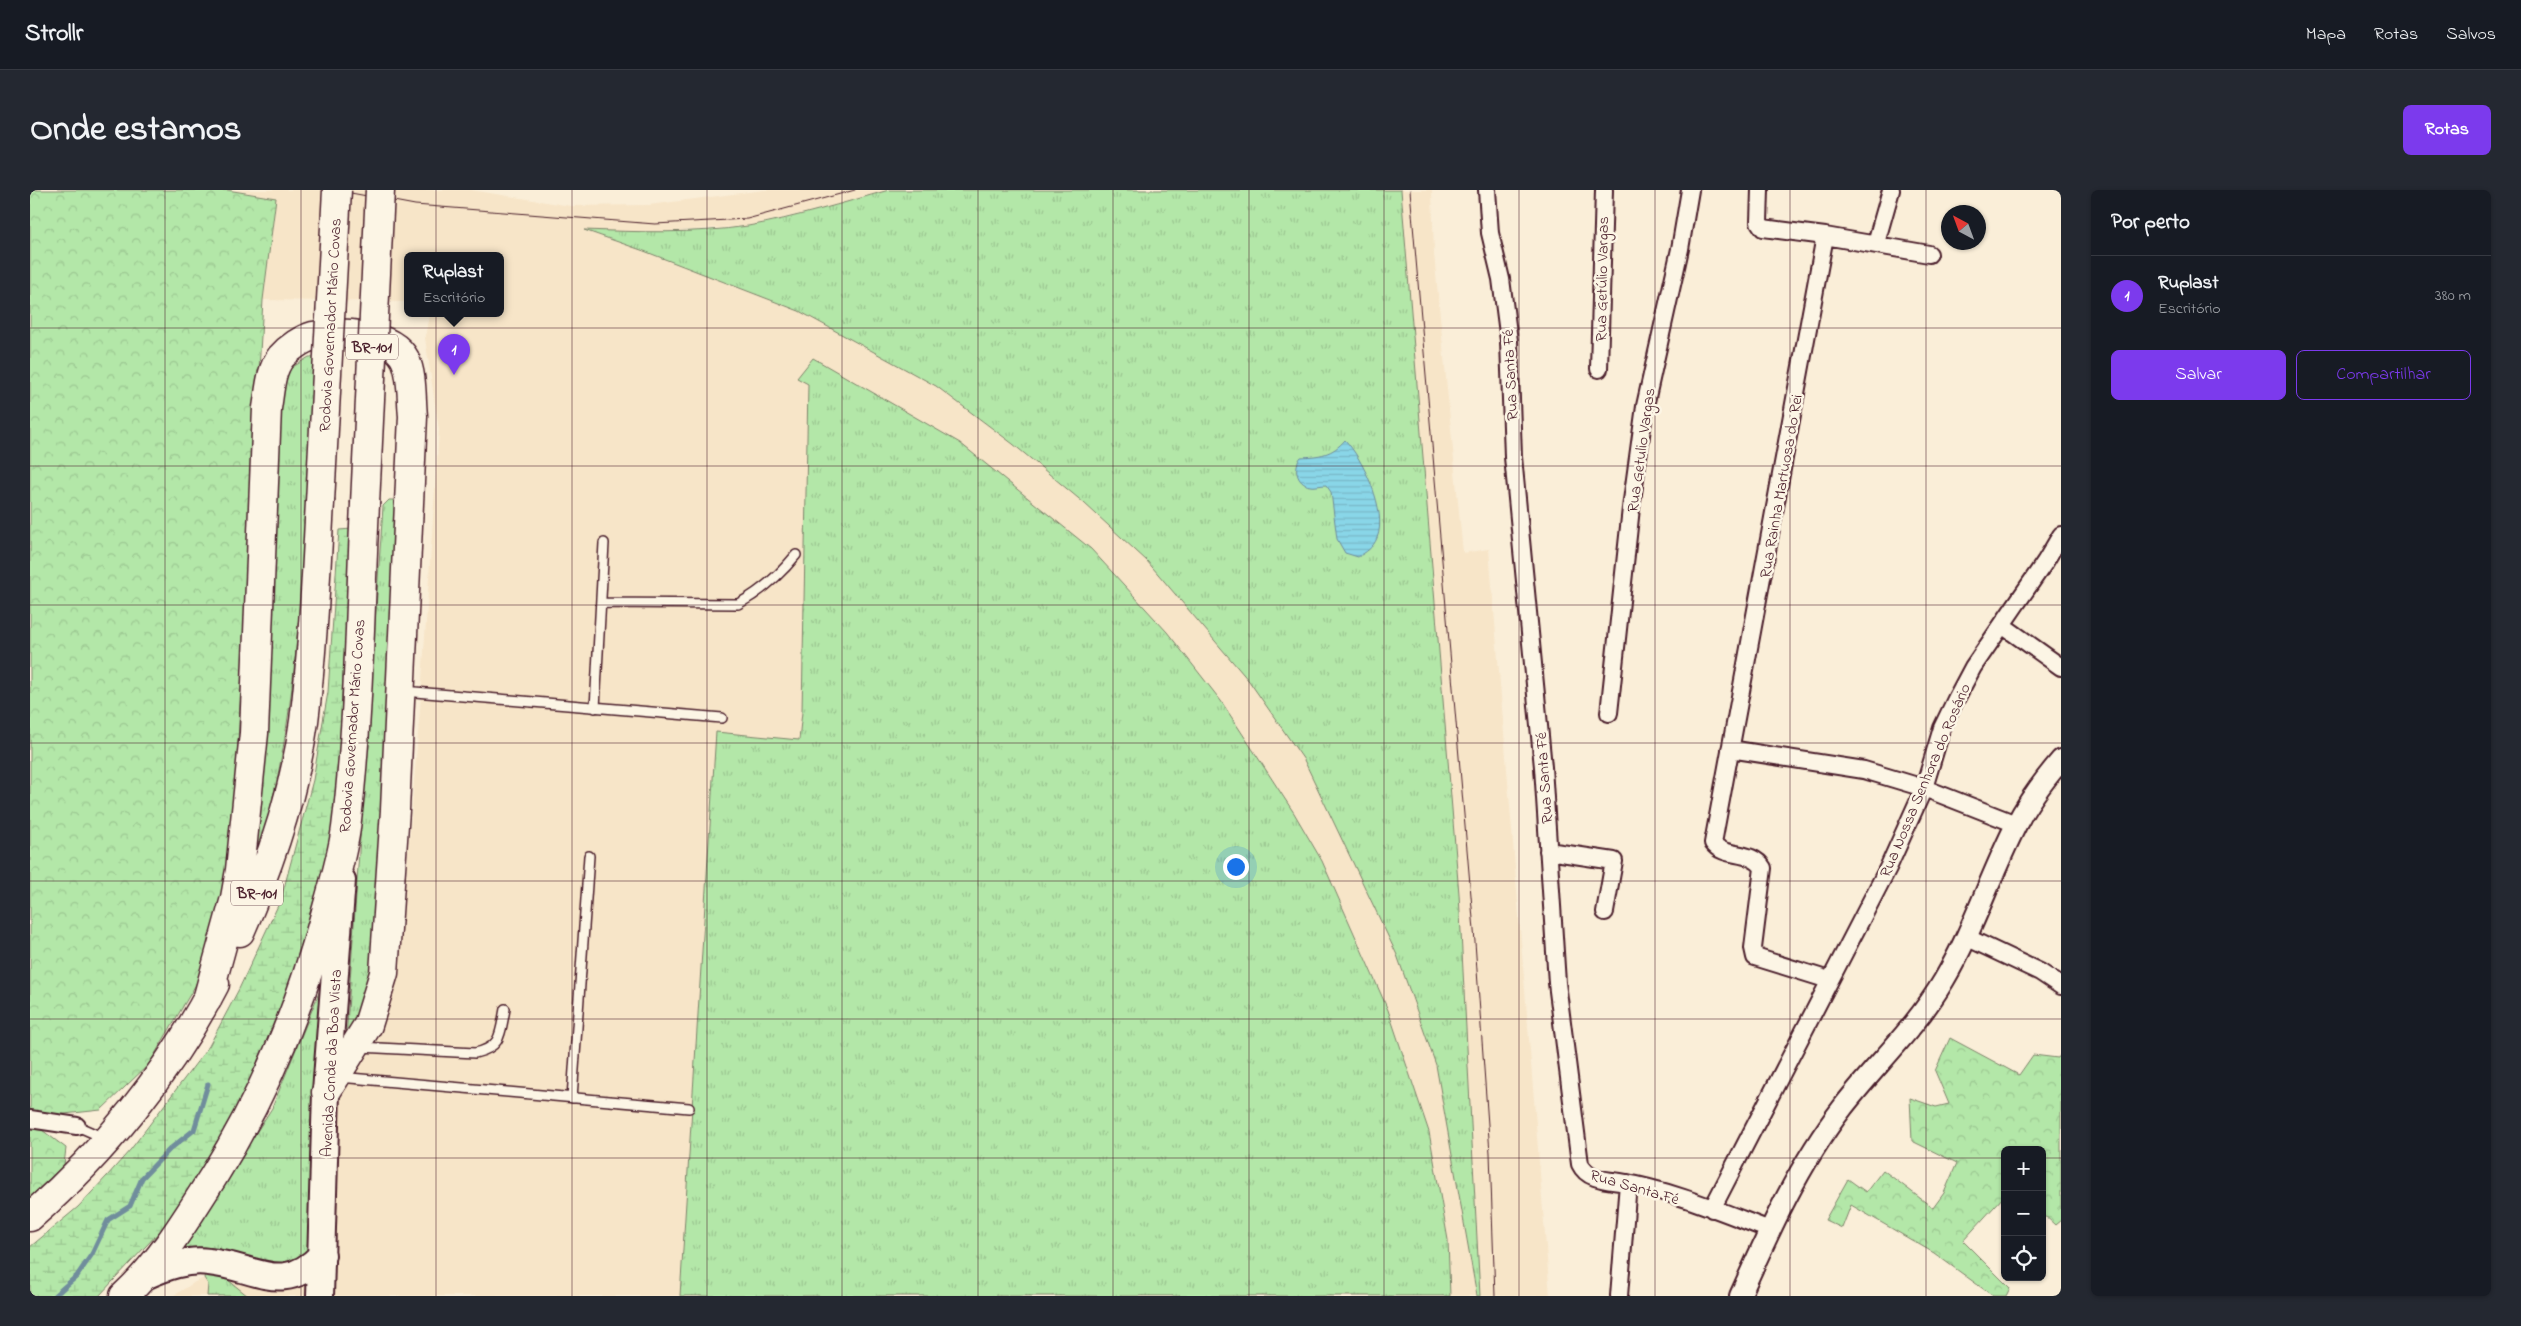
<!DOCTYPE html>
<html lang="pt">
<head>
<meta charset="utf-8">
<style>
	body { margin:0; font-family:"Indie Flower",sans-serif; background:#242831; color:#f1f3f6 }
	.controls { position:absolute; right:15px; bottom:15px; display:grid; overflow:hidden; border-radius:8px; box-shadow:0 1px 4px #0004 }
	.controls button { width:45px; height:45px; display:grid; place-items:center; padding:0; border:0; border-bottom:1px solid #363941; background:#171b24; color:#f1f3f6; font:25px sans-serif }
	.compass { position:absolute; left:1911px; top:15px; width:45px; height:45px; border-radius:50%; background:#171b24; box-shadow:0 1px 4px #0004; rotate:319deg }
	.you { position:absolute; left:1205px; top:676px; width:18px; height:18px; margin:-12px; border:4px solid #fff; border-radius:50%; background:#1a73e8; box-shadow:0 0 0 8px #1a73e833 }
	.badge { display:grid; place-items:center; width:32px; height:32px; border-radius:50%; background:#7c3aed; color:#fff; font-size:16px; font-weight:700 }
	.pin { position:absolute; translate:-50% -41px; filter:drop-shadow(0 1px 2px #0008) }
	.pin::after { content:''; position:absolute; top:26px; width:18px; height:15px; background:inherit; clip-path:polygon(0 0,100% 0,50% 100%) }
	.popup { position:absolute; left:374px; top:62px; width:100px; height:65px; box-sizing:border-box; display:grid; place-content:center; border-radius:8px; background:#171b24; filter:drop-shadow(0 1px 4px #0005); font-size:16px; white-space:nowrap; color:#9ea1a6 }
	.popup b { font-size:19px; color:#f1f3f6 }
	.popup::after { content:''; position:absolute; left:50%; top:100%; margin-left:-10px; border:10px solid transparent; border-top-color:#171b24 }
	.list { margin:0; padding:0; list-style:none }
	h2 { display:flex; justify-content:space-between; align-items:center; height:65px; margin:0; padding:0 20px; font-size:21px }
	h2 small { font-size:16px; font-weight:400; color:#9ea1a6 }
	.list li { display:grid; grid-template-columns:32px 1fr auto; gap:15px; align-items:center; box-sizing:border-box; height:80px; padding:0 20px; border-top:1px solid #363941 }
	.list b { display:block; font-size:19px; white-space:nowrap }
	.list p { margin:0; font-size:16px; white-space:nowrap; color:#9ea1a6 }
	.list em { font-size:16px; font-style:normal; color:#9ea1a6 }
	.actions { display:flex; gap:10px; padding:15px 20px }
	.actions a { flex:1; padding:11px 0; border:1px solid #7c3aed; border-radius:8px; text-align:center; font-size:18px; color:#7c3aed }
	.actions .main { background:#7c3aed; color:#fff }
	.icon { flex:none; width:28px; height:28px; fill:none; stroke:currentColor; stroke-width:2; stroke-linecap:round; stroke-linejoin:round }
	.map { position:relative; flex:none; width:2031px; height:1106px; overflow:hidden; border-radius:8px }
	header { display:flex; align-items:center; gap:30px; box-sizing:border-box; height:70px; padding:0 25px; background:#171b24; border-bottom:1px solid #363941 }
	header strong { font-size:24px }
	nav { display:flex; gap:28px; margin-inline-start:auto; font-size:18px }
	.intro { display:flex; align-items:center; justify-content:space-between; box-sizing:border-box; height:120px; padding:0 30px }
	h1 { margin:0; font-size:35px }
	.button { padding:12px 22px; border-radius:8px; background:#7c3aed; color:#fff; font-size:18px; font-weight:700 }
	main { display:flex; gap:30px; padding:0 30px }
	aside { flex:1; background:#171b24; border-radius:8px; box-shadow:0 1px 4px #0004 }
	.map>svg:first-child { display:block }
	.built { fill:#f7e5c8 }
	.grass { fill:url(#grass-tufts); stroke:#7e836a }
	.forest { fill:url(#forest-crowns); stroke:#7e836a }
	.wetland { fill:url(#wetland-marsh); stroke:#7e836a }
	.water { fill:url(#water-rules); stroke:#708d9c }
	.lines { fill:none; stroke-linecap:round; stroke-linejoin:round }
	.stream { stroke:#708d9c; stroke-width:5 }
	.service-casing { stroke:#4a1f2b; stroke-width:12 }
	.minor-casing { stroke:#4a1f2b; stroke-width:20 }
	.tertiary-casing { stroke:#4a1f2b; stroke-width:24 }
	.primary-casing { stroke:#4a1f2b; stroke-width:30 }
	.trunk-casing { stroke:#4a1f2b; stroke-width:31 }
	.service { stroke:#fcf5e5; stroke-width:9 }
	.minor { stroke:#fcf5e5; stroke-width:16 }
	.tertiary { stroke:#fcf5e5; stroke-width:20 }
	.primary { stroke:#fcf5e5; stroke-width:26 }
	.trunk { stroke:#fcf5e5; stroke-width:28 }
	.tram { stroke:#4a1f2b; stroke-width:1 }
	.trunk-bridge-casing { stroke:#4a1f2b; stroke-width:31; stroke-linecap:butt }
	.trunk-bridge { stroke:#fcf5e5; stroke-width:28 }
	.grid { fill:none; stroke:#4a1f2b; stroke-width:1; stroke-opacity:0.55 }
	.labels { text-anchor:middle; stroke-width:5; stroke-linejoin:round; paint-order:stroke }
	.shield { fill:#fcf5e5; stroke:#7f5f63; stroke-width:1 }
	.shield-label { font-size:15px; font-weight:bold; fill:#4a1f2b }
	.street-label { font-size:16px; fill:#4a1f2b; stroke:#fcf5e5 }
</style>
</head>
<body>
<header>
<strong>Strollr</strong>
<nav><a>Mapa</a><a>Rotas</a><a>Salvos</a></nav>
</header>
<div class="intro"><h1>Onde estamos</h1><a class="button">Rotas</a></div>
<main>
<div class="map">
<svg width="2031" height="1106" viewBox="0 0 2031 1106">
	<defs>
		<pattern id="grass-tufts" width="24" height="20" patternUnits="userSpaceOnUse" patternTransform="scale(1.25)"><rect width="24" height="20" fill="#b3e7a8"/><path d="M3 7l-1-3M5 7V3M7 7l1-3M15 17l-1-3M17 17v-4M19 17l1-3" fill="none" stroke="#9bc691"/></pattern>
		<pattern id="forest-crowns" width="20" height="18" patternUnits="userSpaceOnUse" patternTransform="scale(1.25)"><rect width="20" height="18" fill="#b3e7a8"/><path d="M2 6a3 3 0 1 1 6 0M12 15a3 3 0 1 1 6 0" fill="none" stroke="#9bc691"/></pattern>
		<pattern id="wetland-marsh" width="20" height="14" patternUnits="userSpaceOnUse" patternTransform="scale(1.25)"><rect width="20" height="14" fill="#b3e7a8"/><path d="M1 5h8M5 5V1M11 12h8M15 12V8" fill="none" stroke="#9bc691"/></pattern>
		<pattern id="water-rules" width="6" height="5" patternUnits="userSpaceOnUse" patternTransform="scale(1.25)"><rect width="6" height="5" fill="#89d6e8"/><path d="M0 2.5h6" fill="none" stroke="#78b7c7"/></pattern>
	</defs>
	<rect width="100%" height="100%" fill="#faeed8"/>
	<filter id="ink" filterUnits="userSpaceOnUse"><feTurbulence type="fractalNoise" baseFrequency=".02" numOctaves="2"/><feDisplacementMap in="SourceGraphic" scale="10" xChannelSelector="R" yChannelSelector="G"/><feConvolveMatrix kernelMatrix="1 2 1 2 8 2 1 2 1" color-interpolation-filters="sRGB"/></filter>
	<g filter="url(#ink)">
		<path class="built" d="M197,0H441L541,16L619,15L734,0H859L792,19L717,36L620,43L556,41L614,61L769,121L906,196L983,254L1054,313L1117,371L1219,491L1274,570L1367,765L1406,875L1447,1106H1420L1418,1050L1399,942L1358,820L1343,785L1292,671L1264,623L1191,511L1137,442L1061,359L768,188L778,194L772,522L769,550L686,542L650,1106H143L165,1092L201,1077L348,841L361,811L369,774L390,520L409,240L395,148L399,124H470V66H378V112L233,110L246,8Z
			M1371,0H1402L1404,64L1433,363L1459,359L1520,1106H1450L1429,704Z"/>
		<path class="grass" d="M859,0H1371L1429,704L1450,1106H1447L1406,875L1367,765L1274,570L1219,491L1117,371L1054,313L983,254L906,196L769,121L614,61L554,40C608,42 664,44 718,36C765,28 812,13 859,0Z
			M279,167H286C281,233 277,298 273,364C267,468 258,572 225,671L250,203L261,178Z
			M783,168L930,253L1061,359L1137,442L1191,511L1264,623L1292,671L1358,820L1399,942L1418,1050L1420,1106H650L686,542L769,550L772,522L778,194L767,188Z
			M359,310H367L349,717L336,820L316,849L352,332L353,316Z
			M295,788L281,1054L276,1063L254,1080L194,1061L173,1057L152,1058L242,918Z
			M175,1084L193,1086L218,1106H177L178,1094L174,1088Z"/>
		<path class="forest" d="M0,0H197L246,8L233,110L200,693L181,760L165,796L119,874L71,920L25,925L0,922Z
			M1920,848L1989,885L2003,865L2028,868L2031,864V1030L2025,1035L2012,1023V960H1975V1005L1933,1051L1980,1098L1976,1106H1963L1904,1063L1821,1015L1812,1038L1795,1030L1818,989L1836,1002L1853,980L1903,1018L1914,1003L1927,973L1882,951L1880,908L1906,917L1919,914L1905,881Z
			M0,939L12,940L36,958L34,975L0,1007Z"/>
		<path class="wetland" d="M322,339L312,502L310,590L301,665L287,731L203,936L147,1023L69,1106H0V1057L48,1017L77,986L101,959L179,856L209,799L251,709L283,590L298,502L309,340Z"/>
		<path class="water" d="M1315,250C1333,269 1358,322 1347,348C1343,358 1336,362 1328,367L1315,363L1307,349L1301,302L1296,295C1291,295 1285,297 1280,296C1266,294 1263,276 1271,267C1290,266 1302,265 1315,250Z"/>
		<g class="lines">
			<path class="stream" d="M24,1106L47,1086L62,1064L78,1030L100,1016L112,988L140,959L164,940L178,894"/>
			<defs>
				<path id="service" d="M571,413L708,414C732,401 749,386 766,365
					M373,501L692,528
					M565,518L574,353
					M330,857L445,863C472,857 470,844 475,819
					M309,887L659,918
					M542,908L559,666
					M47,936L74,948"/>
				<path id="minor" d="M1457,0L1460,43L1471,89L1479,151L1483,267L1513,577L1527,793L1550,974C1557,989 1575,990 1590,992C1641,1000 1692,1022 1740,1040
					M1730,0L1729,32L1733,38L1795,46
					M1846,53L1861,0
					M1569,179L1574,0
					M1972,435L2031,477
					M1579,523L1601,318L1615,216L1650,59L1660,0
					M1700,559L1834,580L1894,598L1986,634
					M1518,661L1584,671L1575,722
					M1936,747L2010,782L2031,796
					M1799,790L1725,767L1723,758L1733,678C1722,659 1694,669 1683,653L1795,46L1899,64
					M0,929L47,936
					M1682,1019L1858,678L1894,598L1912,538L1926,509L1943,477L2015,372L2031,345
					M1589,1106L1598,993"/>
				<path id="tertiary" d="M1710,1106C1739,1041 1769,974 1813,917C1847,873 1885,839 1914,790C1943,741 1960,686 1986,635C1998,611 2014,590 2031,570"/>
				<path id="primary" d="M115,1086C135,1077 156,1069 179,1072C227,1077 253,1106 292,1065
					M290,1106L296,902L312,690"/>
				<path id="trunk" d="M210,742C240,675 264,604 274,531C283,459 286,384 290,312
					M177,810L205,708L210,680L224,543L237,218C240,201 240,181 251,167C259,158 272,149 283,146C309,141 361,142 375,169C383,186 381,208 383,226L365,620L354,783L338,835L296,902
					M0,1027C73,964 141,880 185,794
					M94,1106C130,1073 157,1028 183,987C235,904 270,819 295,725C303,697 312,667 316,638C329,532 330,420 335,314"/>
			</defs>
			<use href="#service" class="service-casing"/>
			<use href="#minor" class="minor-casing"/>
			<use href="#tertiary" class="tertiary-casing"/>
			<use href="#primary" class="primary-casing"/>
			<use href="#trunk" class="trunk-casing"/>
			<use href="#service" class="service"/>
			<use href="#minor" class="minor"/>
			<use href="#tertiary" class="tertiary"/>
			<use href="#primary" class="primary"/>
			<use href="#trunk" class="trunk"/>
			<path class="tram" d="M305,0L385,15L625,34L717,29L825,0
				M1380,0L1445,752L1460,963L1465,1106"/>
			<defs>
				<path id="trunk-bridge" d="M290,312L307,0
					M335,314L350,0"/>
			</defs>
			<use href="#trunk-bridge" class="trunk-bridge-casing"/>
			<use href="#trunk-bridge" class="trunk-bridge"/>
		</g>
	</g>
	<path class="grid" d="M135,0V1106M271,0V1106M406,0V1106M542,0V1106M677,0V1106M812,0V1106M948,0V1106M1083,0V1106M1219,0V1106M1354,0V1106M1489,0V1106M1625,0V1106M1760,0V1106M1896,0V1106M0,138H2031M0,276H2031M0,415H2031M0,553H2031M0,691H2031M0,829H2031M0,968H1975M2012,968H2031"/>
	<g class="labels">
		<g class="shield">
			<rect x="316" y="144.5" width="52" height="25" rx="4"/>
			<rect x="201" y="690.5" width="52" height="25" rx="4"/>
		</g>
		<g class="shield-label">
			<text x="342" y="162">BR-101</text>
			<text x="227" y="708">BR-101</text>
		</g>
		<g class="street-label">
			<text transform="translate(1571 89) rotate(-89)" y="6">Rua Getúlio Vargas</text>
			<text transform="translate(299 135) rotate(-87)" y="6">Rodovia Governador Mário Covas</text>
			<text transform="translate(1479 185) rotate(-93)" y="6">Rua Santa Fé</text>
			<text transform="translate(1610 260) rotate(-82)" y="6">Rua Getulio Vargas</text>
			<text transform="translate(1750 296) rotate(-80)" y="6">Rua Rainha Martuosa do Rei</text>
			<text transform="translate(321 536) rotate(-86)" y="6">Rodovia Governador Mário Covas</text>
			<text transform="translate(1513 588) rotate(-94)" y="6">Rua Santa Fé</text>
			<text transform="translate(1894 590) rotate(-67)" y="6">Rua Nossa Senhora do Rosário</text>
			<text transform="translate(300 873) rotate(-87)" y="6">Avenida Conde da Boa Vista</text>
			<text transform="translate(1605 996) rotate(16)" y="6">Rua Santa Fé</text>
		</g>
	</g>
</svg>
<div class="controls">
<button>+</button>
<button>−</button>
<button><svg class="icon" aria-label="locate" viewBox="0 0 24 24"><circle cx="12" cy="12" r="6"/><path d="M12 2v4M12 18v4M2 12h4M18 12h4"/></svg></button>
</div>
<svg class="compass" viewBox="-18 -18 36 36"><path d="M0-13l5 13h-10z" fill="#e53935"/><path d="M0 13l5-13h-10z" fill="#9ea1a6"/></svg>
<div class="you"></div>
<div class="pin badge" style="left:424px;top:185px">1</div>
<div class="popup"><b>Ruplast</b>Escritório</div>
</div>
<aside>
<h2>Por perto<small></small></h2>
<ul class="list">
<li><span class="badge">1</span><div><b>Ruplast</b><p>Escritório</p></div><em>380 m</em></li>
</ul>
<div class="actions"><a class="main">Salvar</a><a>Compartilhar</a></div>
</aside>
</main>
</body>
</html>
